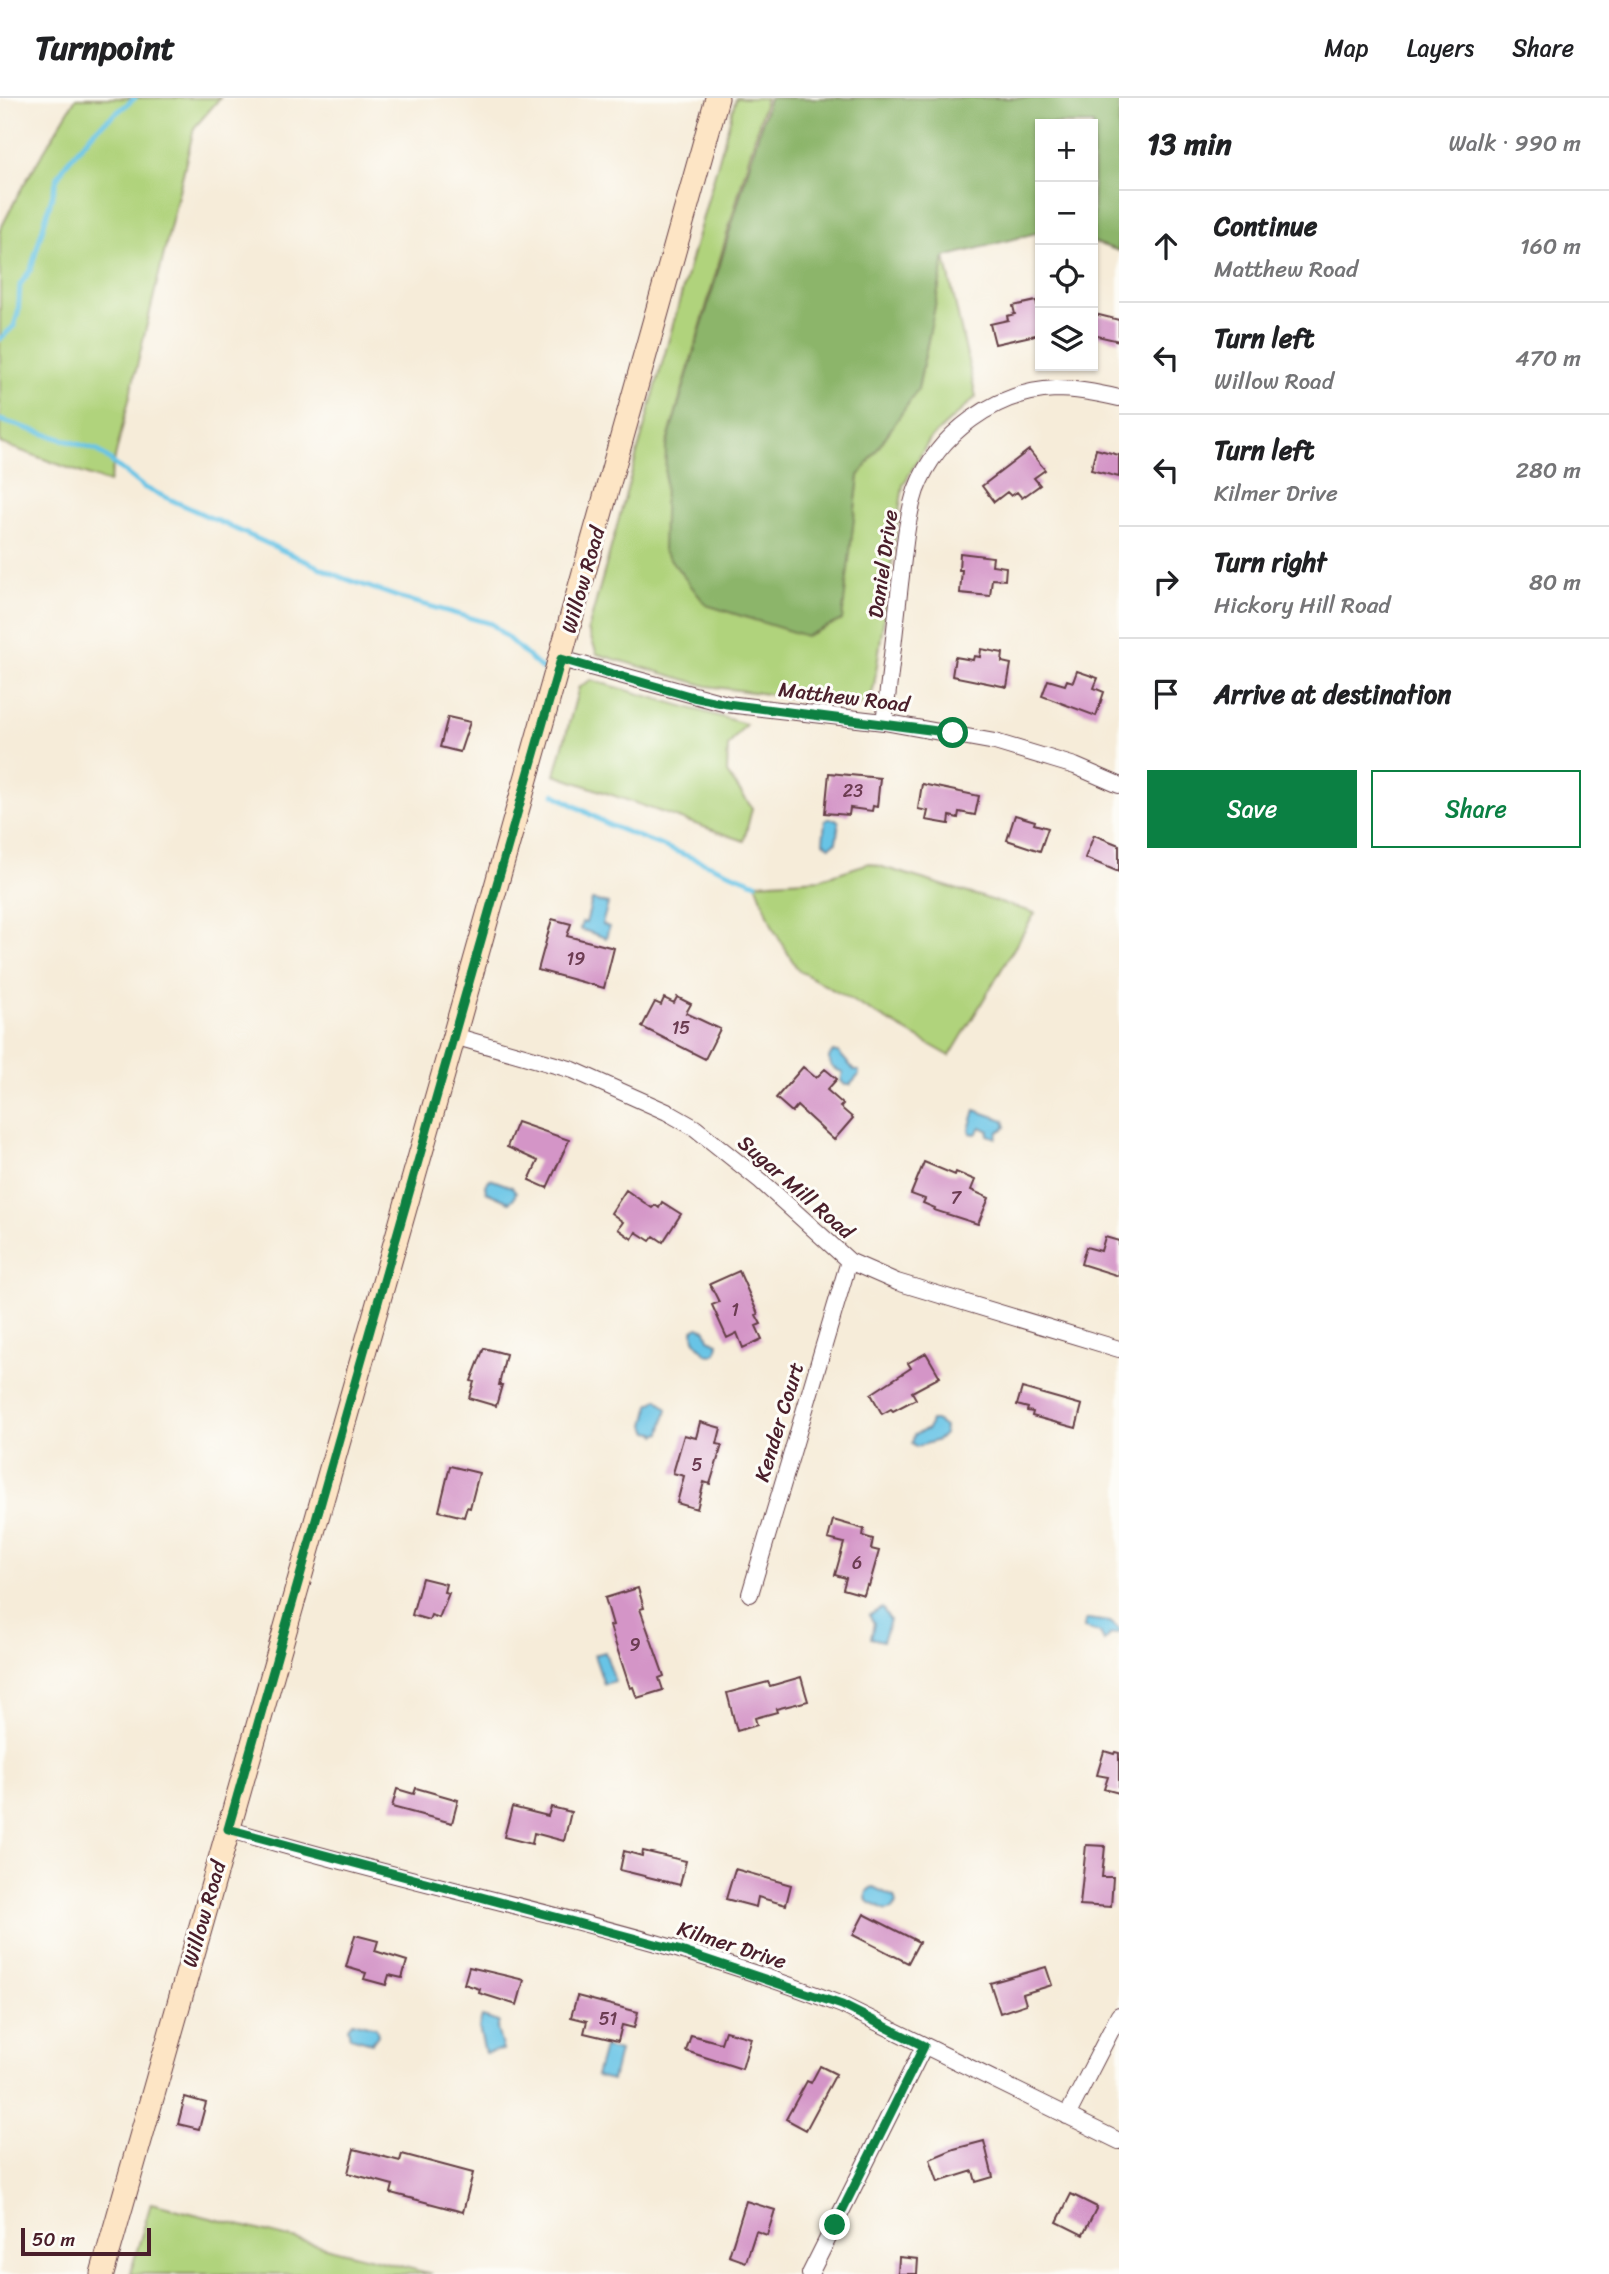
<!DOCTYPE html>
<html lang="en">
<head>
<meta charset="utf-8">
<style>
	body { margin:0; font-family:Sriracha,sans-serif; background:#f2f2f2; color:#202124 }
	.controls { position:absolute; right:21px; top:21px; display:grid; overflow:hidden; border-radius:0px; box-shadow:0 2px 5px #0004 }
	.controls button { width:63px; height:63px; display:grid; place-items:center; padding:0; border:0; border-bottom:2px solid #e0e0e0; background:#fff; color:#202124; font:35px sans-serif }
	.scale { position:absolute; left:21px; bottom:18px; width:130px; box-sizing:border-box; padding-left:7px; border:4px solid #4a1f2b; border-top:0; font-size:19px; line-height:24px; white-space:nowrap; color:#4a1f2b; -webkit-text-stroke:5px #fdfcf7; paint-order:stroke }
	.stop { position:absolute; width:21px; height:21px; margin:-16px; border:5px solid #0b8043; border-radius:50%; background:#fff }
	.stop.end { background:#0b8043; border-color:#fff; box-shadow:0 2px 7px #0008 }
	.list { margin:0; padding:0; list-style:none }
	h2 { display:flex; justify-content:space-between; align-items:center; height:91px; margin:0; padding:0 28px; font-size:30px }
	h2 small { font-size:23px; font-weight:400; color:#757577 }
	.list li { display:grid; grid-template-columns:46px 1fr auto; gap:21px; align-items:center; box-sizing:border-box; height:112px; padding:0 28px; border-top:2px solid #e0e0e0 }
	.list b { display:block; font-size:26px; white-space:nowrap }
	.list p { margin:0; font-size:23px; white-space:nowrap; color:#757577 }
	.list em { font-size:23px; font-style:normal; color:#757577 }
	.actions { display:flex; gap:14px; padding:21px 28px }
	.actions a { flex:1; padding:16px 0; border:2px solid #0b8043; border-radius:0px; text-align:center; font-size:24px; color:#0b8043 }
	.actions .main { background:#0b8043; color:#fff }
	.icon { flex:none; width:38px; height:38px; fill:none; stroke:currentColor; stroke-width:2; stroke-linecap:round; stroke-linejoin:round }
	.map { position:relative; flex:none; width:1119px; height:2176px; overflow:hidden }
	header { display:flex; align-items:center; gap:42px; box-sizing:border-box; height:98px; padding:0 35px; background:#fff; border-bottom:2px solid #e0e0e0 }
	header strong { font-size:33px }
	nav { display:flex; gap:38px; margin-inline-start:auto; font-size:24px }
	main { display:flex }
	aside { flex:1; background:#fff }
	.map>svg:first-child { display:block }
	.green { fill:#b0d37b; stroke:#7d7953; stroke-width:2 }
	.forest { fill:#8cb56b; stroke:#6b6a4b; stroke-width:2 }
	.water { fill:#68c4e6; stroke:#597288; stroke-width:2 }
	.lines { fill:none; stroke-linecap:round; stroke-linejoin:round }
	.stream { stroke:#68c4e6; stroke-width:5 }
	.building { fill:#d495c7 }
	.street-casing { stroke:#643e45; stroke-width:18 }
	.secondary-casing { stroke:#643e45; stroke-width:25 }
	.street { stroke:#fff; stroke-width:16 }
	.secondary { stroke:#fde5c5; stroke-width:23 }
	.route { stroke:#0b8043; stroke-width:9 }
	.labels { text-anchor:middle; stroke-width:6; stroke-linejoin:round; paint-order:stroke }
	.number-label { font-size:18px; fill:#6c3c52 }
	.street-label { font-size:21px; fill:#4a1f2b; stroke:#fdfcf7 }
</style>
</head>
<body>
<header>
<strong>Turnpoint</strong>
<nav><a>Map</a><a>Layers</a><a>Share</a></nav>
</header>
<main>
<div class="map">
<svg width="1119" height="2176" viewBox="0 0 1119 2176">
	<rect width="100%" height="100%" fill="#fdfcf7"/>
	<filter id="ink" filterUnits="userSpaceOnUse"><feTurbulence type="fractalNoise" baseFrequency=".0143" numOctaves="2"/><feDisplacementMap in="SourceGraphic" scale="14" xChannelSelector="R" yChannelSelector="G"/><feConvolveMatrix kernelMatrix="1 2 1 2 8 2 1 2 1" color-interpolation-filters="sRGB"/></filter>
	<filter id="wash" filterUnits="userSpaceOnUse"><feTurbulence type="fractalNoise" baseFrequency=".00686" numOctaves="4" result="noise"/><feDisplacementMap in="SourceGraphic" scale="28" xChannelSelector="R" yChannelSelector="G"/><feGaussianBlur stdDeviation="1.57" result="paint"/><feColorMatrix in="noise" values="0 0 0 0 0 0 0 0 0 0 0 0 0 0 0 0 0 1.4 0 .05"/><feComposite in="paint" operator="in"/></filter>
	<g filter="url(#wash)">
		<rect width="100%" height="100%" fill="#f6ecd9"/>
		<path class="green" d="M76,0H220L194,30L109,385L0,345V132L20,93Z
			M736,0H766L666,349L841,522L859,378L918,291L945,159L976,299L930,341L903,387L874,588L871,599L857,608L707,588L597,556L588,532Z
			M591,582L746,626L728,648L727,675L752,710L744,743L555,677L579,589Z
			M869,765L1035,815L950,958L798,872L774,832L756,785L820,781Z
			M151,2105L432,2176H130Z"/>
		<path class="forest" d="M769,0H1119V153L1093,144V26H1040V134L945,159L918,291L859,378L842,522L806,538L706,507L663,452L666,349Z"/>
		<path class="water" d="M828,721H836L839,724L836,744L830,748L823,744L825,723Z
			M592,802L608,806L602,826L609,829L606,840L580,831L582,824L586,825Z
			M833,954H838L855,973H859V977L850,987H845L841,983L843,974C834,971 829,970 829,959Z
			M975,1012L1004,1022L1006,1029L998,1034L996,1040L988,1037L989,1033L981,1029L976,1036L970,1035L969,1031Z
			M490,1081L512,1089L516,1094L514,1100L509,1104L486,1094L485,1087Z
			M698,1229L706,1232L709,1241L718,1245L716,1255L712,1257L706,1256L694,1241L693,1232Z
			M658,1301L667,1311L661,1335L656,1337L655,1335L649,1334L645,1327L650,1307Z
			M931,1323H936L945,1329L944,1336L938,1342L916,1349L912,1346L914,1337L928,1331Z
			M882,1510L890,1522L883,1543L871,1540L874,1525L869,1517Z
			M1088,1521L1110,1524L1119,1531V1535L1111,1536L1104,1543L1100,1535L1084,1530L1085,1523Z
			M605,1554L615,1583L604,1586L594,1557Z
			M873,1789L894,1799L896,1805L893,1811L886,1813L867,1803C865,1796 866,1792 873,1789Z
			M482,1919L499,1924L497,1931L503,1952L485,1955L479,1930Z
			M353,1923L376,1929L378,1937L372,1945L350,1939L348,1929Z
			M604,1949L619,1953L612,1982L596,1978Z"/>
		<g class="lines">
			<path class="stream" d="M0,241L14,228L18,215L20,187L31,171L57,81L65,67L95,32L135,0
				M0,322L97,352L143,389L343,480L401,500L492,526L542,571
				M554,696L609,727L756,785"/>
		</g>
		<g id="blocks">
			<path class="building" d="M1036,203L1038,211H1040V236L995,246L990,226L1008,222L1007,218L1015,216L1013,208Z
				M1095,216L1119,222V243L1093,237Z
				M1096,351L1119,357V379L1091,372Z
				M1029,352L1045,372L1034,380L1040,387L1022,400L1017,394L1011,398L1007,394L994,404L982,388Z
				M960,455L993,459L992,467L1006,469L1005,482L992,481L990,498L960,495L962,472H959Z
				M981,551L1003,555L1002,564L1011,566L1007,589L952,578L955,559L973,562L974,558L980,559Z
				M1077,573L1098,580L1094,590L1104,594L1096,618L1042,598L1048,582L1065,587L1067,582L1073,584Z
				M448,619L470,624L460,654L440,649Z
				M829,675L880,680L877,709L873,708L872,713L850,710L849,717L825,715Z
				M922,686L979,698L975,717L959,714L958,720L950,718L949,726L926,722L928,713L918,711Z
				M1015,717L1035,723L1034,726L1048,730L1040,753L1007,742Z
				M1094,737L1119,747V774L1085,760Z
				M552,821L571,826L567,838L614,850L604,890L538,872Z
				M677,899L691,906L686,915L720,931L705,961L642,929L655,904L661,907L664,900L674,905Z
				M803,969L816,980L825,971L837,981L827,992L843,1006L840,1009L853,1020L834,1042L797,1008L792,1014L776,1000Z
				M517,1024L569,1042L547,1090L529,1082L538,1063L507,1049Z
				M924,1064L955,1077L956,1074L975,1082L971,1092L989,1100L978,1126L934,1112L935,1110L923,1105L925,1101L911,1096Z
				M626,1092L652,1110L655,1107L659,1110L662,1104L681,1116L663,1144L654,1138L650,1143L636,1134L632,1141L618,1131L623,1124L611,1115Z
				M1105,1139L1119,1143V1178L1081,1166L1086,1149L1101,1153Z
				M739,1173L758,1216L756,1217L761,1226L756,1228L762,1241L743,1250L737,1235L727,1240L712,1207L719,1204L710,1186Z
				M484,1250L506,1256L499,1287H502L496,1308L469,1300L474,1284L471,1283Z
				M926,1255L940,1279L912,1294L916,1301L893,1313L891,1311L882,1316L871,1296L911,1270L908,1265Z
				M1022,1290L1082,1307L1076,1330L1032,1318L1033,1314L1027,1313L1028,1310L1017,1307Z
				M700,1324L721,1330L717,1346L722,1347L710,1386L704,1384L697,1411L677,1405L684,1378L673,1375L684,1337L696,1340Z
				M450,1368L479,1375L470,1410L467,1409L464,1419L439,1413Z
				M833,1422L864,1431L863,1438L873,1441L871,1451L879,1453L869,1488L867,1487L864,1497L843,1491L846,1480L835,1477L844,1445L828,1441Z
				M422,1480L446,1486L444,1494L449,1495L439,1520L431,1517L429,1522L412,1517Z
				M638,1490L644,1510L640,1511L664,1578L659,1580L663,1592L637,1600L633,1589L630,1590L614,1541L610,1528L613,1527L605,1500Z
				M801,1579L808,1603L776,1611L777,1614L755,1620L757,1627L737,1633L727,1595L768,1584L770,1588Z
				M1104,1653L1114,1656L1115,1654L1119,1655V1695L1104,1691L1108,1679L1097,1677Z
				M416,1690L458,1702L452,1725L392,1709L397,1691L414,1696Z
				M512,1709L548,1718L551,1709L571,1714L564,1743L534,1735L532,1746L504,1739Z
				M1086,1747L1105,1748L1102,1779H1113L1111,1809L1080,1807Z
				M624,1753L642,1758L643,1753L686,1763L680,1787L620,1772Z
				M735,1771L791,1787L786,1807L758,1799L756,1809L726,1801Z
				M864,1816L919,1844L908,1865L853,1837Z
				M355,1837L378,1843L375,1853L407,1863L402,1880L389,1877L386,1887L364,1881L366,1875L346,1869Z
				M469,1869L524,1882L517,1907L479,1895L480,1891L464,1886Z
				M1046,1869L1052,1887L1023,1896L1026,1906L1000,1915L990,1885Z
				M577,1898L638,1914L634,1930L622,1927L618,1943L584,1935L587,1923L571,1919Z
				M725,1933L751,1940L742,1971L686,1953L691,1937L721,1945Z
				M820,1968L836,1976L806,2032L786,2021L807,1983L811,1985Z
				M185,1999L206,2005L199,2031L178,2026Z
				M984,2043L993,2079L976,2084L973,2073L938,2084L930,2061L954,2051Z
				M354,2051L400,2063L402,2056L473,2075L463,2114L391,2095L393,2087L348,2075Z
				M1071,2096L1097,2109L1083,2137L1057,2124Z
				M746,2103L775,2112L767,2137L756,2133L746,2164L729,2158Z
				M899,2159L918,2161L917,2176H898Z"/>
		</g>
	</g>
	<g filter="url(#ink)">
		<use href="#blocks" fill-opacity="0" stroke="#643e45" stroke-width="2"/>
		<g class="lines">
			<defs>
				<path id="street" d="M561,561L727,606L884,624L995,644L1075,668L1119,687
					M884,624C890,578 895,532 900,486C904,455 906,422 916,392C937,336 996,293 1056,291C1077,291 1098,295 1119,300
					M454,938L573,972L667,1014L695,1030L761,1083L849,1163L897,1184L1119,1251
					M750,1496L849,1163
					M228,1731C431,1793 644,1829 842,1907L1119,2043
					M1067,2018L1119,1917
					M810,2176L924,1948"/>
				<path id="secondary" d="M102,2176L454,938L717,0"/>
			</defs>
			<use href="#street" class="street-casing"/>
			<use href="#secondary" class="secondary-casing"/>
			<use href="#street" class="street"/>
			<use href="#secondary" class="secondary"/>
		</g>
	</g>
	<g class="lines" filter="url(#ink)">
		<path class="route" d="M835,2127L924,1948L842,1907L678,1852L228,1731L561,561L693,599L727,606L953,635"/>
	</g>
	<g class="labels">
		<g class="number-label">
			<text x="853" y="699">23</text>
			<text x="576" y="867">19</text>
			<text x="681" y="936">15</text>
			<text x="956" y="1106">7</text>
			<text x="735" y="1218">1</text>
			<text x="697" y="1373">5</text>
			<text x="857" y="1471">6</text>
			<text x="635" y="1553">9</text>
			<text x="608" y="1927">51</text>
		</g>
		<g class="street-label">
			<text transform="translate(883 466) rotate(-82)" y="7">Daniel Drive</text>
			<text transform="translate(583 482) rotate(-74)" y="7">Willow Road</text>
			<text transform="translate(844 599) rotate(7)" y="7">Matthew Road</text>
			<text transform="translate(796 1089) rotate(41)" y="7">Sugar Mill Road</text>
			<text transform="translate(779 1324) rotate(-73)" y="7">Kender Court</text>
			<text transform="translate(204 1816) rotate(-74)" y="7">Willow Road</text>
			<text transform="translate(732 1847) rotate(18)" y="7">Kilmer Drive</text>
		</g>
	</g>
</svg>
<div class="controls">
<button>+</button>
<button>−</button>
<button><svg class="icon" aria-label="locate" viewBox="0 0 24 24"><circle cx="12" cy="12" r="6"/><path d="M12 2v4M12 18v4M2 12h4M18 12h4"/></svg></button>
<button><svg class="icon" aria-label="layers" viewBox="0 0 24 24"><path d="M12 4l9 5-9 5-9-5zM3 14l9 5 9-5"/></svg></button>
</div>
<div class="scale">50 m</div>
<div class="stop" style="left:953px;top:635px"></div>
<div class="stop end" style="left:835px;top:2127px"></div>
</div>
<aside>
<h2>13 min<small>Walk · 990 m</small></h2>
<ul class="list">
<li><svg class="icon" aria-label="ahead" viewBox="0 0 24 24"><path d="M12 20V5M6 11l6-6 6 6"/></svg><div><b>Continue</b><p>Matthew Road</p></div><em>160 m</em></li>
<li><svg class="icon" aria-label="left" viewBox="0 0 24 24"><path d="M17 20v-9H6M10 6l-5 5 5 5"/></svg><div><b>Turn left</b><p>Willow Road</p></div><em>470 m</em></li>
<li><svg class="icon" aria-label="left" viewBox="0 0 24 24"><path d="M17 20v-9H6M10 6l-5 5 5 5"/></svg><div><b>Turn left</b><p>Kilmer Drive</p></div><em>280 m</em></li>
<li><svg class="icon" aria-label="right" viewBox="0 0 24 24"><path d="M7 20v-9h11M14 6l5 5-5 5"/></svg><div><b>Turn right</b><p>Hickory Hill Road</p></div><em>80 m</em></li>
<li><svg class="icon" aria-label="arrive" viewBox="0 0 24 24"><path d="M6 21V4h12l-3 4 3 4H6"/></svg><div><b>Arrive at destination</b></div></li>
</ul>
<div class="actions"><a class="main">Save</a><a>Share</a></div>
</aside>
</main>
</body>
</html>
